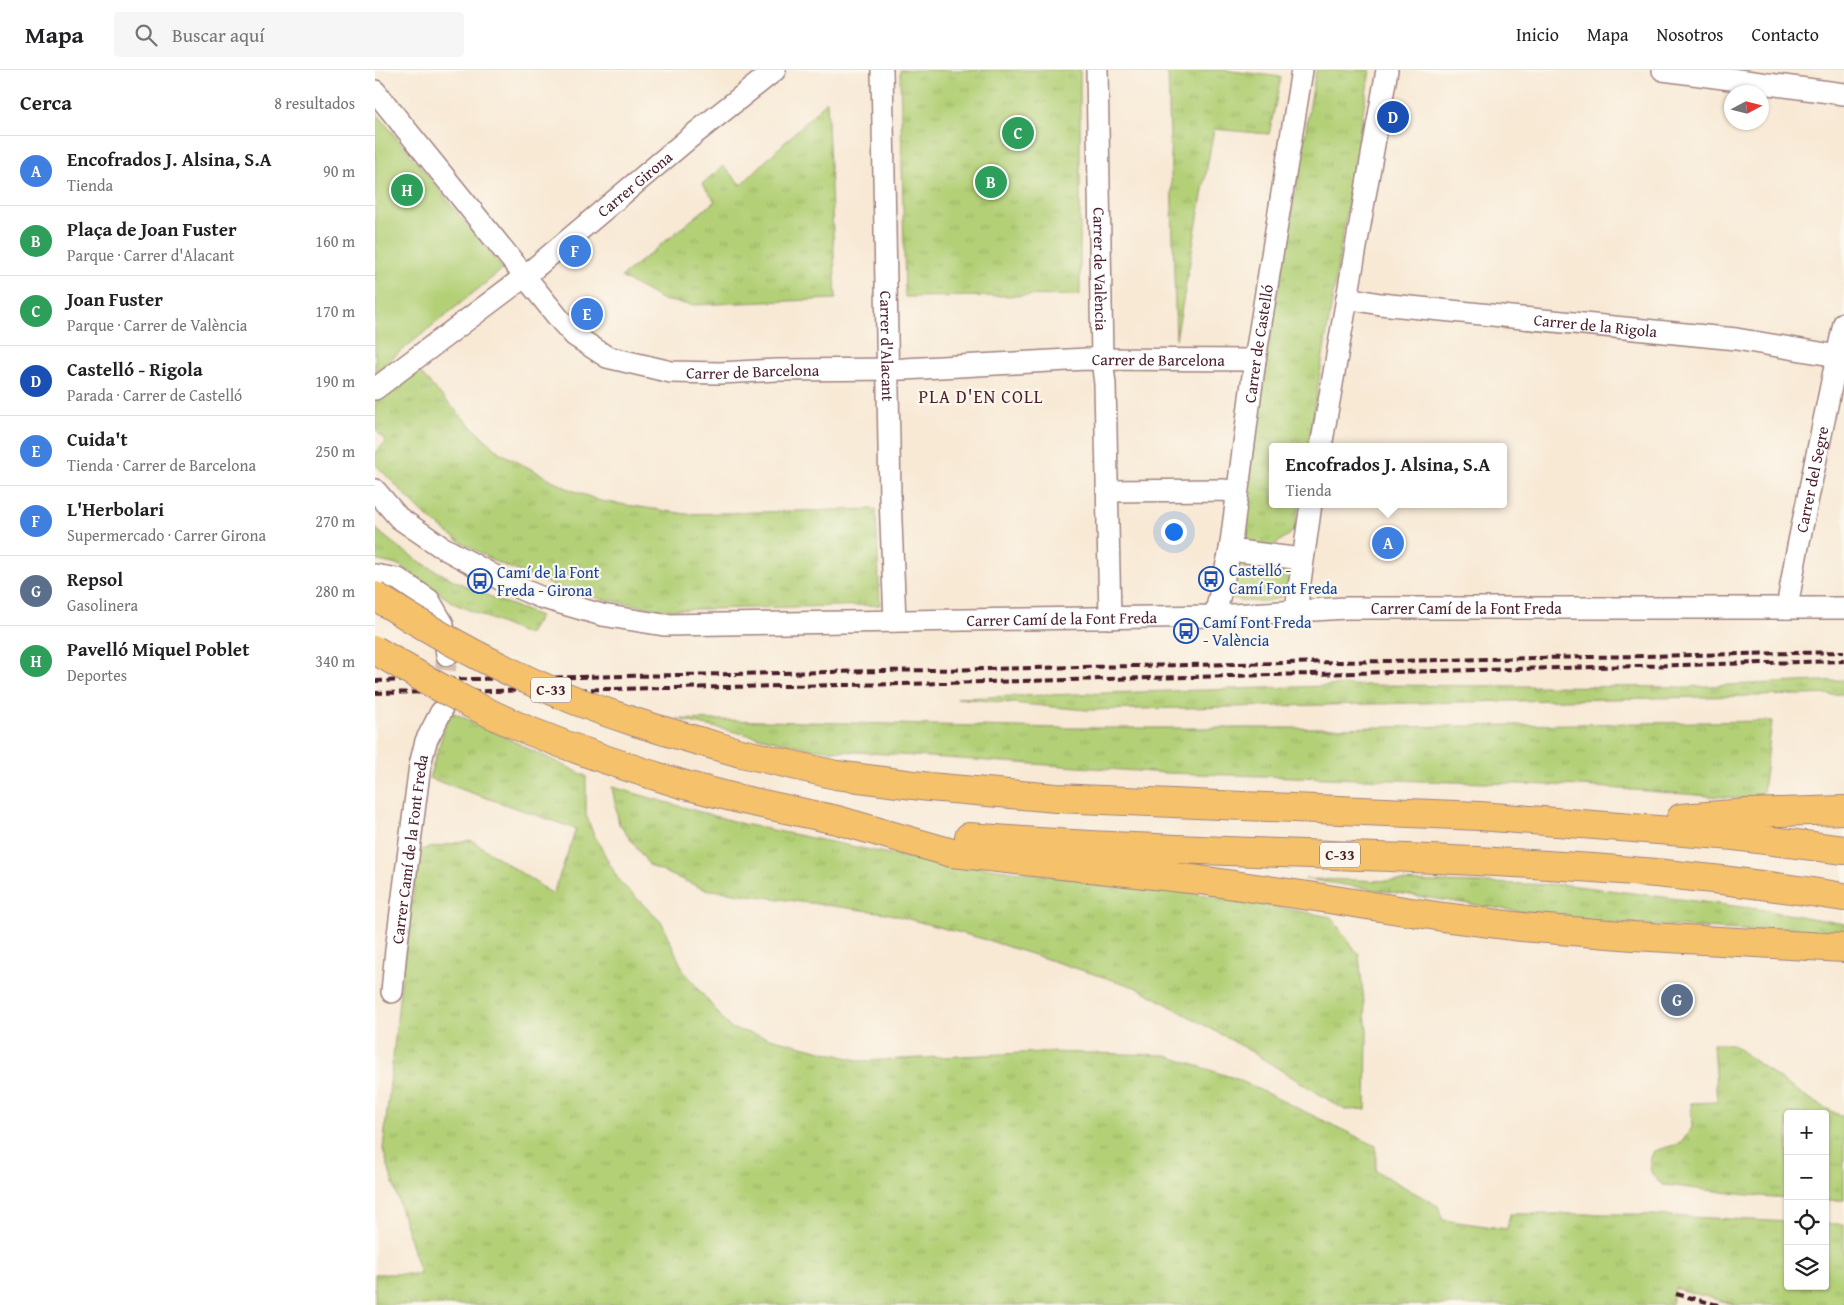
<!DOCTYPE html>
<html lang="es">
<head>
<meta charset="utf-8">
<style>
	body { margin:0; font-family:"Gentium Book Plus",serif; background:#f6f6f6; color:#202124 }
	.controls { position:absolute; right:15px; bottom:15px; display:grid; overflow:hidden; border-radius:5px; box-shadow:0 1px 4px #0004 }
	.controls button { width:45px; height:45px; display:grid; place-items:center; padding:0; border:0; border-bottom:1px solid #e0e0e0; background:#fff; color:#202124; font:25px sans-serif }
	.compass { position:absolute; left:1349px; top:15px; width:45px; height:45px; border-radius:50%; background:#fff; box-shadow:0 1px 4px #0004; rotate:83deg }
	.you { position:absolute; left:798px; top:461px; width:18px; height:18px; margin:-12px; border:4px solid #fff; border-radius:50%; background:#1a73e8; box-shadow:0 0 0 8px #1a73e833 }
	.badge { display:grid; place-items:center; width:32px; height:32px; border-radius:50%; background:#b45309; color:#fff; font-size:16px; font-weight:700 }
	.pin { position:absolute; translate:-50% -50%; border:2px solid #fff; box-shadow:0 1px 5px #0006 }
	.popup { position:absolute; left:894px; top:373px; width:238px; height:65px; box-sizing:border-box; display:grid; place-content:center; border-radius:5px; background:#fff; filter:drop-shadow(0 1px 4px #0005); font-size:16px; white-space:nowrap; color:#757577 }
	.popup b { font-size:19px; color:#202124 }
	.popup::after { content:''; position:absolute; left:50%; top:100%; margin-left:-10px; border:10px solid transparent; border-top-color:#fff }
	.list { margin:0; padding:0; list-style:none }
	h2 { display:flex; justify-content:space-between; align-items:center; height:65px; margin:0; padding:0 20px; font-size:21px }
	h2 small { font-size:16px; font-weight:400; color:#757577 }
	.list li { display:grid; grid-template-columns:32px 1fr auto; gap:15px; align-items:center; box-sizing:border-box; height:70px; padding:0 20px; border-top:1px solid #e0e0e0 }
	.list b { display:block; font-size:19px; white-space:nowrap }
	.list p { margin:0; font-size:16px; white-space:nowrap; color:#757577 }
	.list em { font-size:16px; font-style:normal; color:#757577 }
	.icon { flex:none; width:28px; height:28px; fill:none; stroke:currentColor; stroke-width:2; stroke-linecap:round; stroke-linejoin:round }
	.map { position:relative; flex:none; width:1469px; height:1235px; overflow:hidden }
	header { display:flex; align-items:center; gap:30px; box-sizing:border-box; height:70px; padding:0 25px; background:#fff; border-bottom:1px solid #e0e0e0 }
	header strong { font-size:24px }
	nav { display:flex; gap:28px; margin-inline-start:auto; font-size:18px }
	.search { width:350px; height:45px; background:#f6f6f6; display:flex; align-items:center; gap:12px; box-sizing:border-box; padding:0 18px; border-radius:5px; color:#757577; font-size:19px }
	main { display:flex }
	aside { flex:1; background:#fff }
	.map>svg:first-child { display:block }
	.grass { fill:url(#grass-tufts); stroke:#7e7851 }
	.pitch { fill:#b3d077; stroke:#7e7851 }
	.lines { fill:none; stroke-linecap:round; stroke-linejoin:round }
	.minor-tunnel { stroke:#d5c1b3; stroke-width:21; stroke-dasharray:21 11; stroke-linecap:butt }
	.minor-casing { stroke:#a18480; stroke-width:24 }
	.highway-casing { stroke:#a18480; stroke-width:30 }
	.minor { stroke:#fff; stroke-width:21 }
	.highway { stroke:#f5c16b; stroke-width:28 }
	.rail { stroke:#4a1f2b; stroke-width:4; stroke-dasharray:8 4; stroke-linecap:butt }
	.highway-bridge-casing { stroke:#a18480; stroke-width:30; stroke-linecap:butt }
	.highway-bridge { stroke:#f5c16b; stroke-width:28 }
	.labels { text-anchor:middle; stroke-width:4.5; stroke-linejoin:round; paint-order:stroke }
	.shield { fill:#fbf7ec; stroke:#7f6065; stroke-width:1 }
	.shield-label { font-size:15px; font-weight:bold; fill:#4a1f2b }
	.street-label { font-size:16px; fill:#4a1f2b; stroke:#fbf7ec }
	.transit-label { font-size:16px; fill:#164399; stroke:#fbf7ec; text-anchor:start }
	.neighbourhood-label { font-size:18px; letter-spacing:1px; fill:#4a1f2b; stroke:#fbf7ec }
</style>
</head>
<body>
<header>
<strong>Mapa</strong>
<div class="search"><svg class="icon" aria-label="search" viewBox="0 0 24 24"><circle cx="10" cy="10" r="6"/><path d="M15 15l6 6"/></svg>Buscar aquí</div>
<nav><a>Inicio</a><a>Mapa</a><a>Nosotros</a><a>Contacto</a></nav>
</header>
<main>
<aside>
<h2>Cerca<small>8 resultados</small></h2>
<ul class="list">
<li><span class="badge" style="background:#3f7fe0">A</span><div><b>Encofrados J. Alsina, S.A</b><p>Tienda</p></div><em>90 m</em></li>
<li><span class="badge" style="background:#2e9e5b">B</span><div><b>Plaça de Joan Fuster</b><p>Parque · Carrer d'Alacant</p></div><em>160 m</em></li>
<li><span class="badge" style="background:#2e9e5b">C</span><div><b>Joan Fuster</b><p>Parque · Carrer de València</p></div><em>170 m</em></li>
<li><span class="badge" style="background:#1a4fb4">D</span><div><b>Castelló - Rigola</b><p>Parada · Carrer de Castelló</p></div><em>190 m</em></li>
<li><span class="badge" style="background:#3f7fe0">E</span><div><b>Cuida't</b><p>Tienda · Carrer de Barcelona</p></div><em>250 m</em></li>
<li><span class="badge" style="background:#3f7fe0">F</span><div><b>L'Herbolari</b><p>Supermercado · Carrer Girona</p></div><em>270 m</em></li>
<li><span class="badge" style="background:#5c6f8a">G</span><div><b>Repsol</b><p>Gasolinera</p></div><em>280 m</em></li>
<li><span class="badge" style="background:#2e9e5b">H</span><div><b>Pavelló Miquel Poblet</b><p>Deportes</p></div><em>340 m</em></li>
</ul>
</aside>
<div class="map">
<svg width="1469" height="1235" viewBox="0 0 1469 1235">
	<defs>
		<pattern id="grass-tufts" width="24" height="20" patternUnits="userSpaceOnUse" patternTransform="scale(1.25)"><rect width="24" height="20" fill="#b3d077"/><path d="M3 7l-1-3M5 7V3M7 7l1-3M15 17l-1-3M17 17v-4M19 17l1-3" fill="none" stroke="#9bb267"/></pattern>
	</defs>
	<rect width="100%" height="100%" fill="#fbf7ec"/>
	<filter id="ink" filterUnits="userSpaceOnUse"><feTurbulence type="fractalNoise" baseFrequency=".02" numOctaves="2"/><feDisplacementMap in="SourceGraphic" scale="10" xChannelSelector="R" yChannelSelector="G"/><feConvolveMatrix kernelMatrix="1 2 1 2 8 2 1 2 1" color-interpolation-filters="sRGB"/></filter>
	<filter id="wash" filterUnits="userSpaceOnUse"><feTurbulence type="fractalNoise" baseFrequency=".0096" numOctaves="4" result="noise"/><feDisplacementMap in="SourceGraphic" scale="20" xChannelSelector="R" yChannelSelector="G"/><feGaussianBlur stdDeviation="1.12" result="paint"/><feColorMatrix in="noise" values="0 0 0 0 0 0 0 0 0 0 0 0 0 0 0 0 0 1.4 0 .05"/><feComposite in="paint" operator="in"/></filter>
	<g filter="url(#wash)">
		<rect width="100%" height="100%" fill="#f8e9d5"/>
		<path class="grass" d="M525,0H705V225L530,227Z
			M793,0H848L906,7L894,64L839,59L801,269Z
			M941,0H995L933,377H898V434H924L919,461L898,476L877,474L863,456Z
			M452,31L461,229L316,235L288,230L246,207L340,131L327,114L348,96L366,115Z
			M42,300L93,353L124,382L192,418L225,431L311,444L501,439L505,535L288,540L227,529L182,517L121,492L81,469L49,444L0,394V382L11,372L0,358V331Z
			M0,458C47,501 107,524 165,546L153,565L78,533L26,496L0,490Z
			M862,491H876L906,498L914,509L908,526C891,534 869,533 852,526Z
			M1469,610V624L712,640L582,628L980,615L1308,617Z
			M75,641L211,706V745L218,763L244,811L287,853L308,900L355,958L486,991L669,982L789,985L862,1009L1001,1076V1101L1063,1136L1068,1150L1132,1159L1135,1144H1257L1413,1152V1216H1450V1154H1469V1235H1361L1300,1218L1296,1235H0V1204H45L8,1079L25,922L44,780L96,770L178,824L201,759L54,708Z
			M302,649L684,658H947L1397,651L1387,730L1208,716L792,703L437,679Z
			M237,717L368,754L534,788L847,827L956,847L984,885L992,961L991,1039L970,1040L872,979L763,918L612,870L511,843L329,819L275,796L244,754Z
			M930,809L1194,815L1390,840L1469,854V866L1207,851Z
			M1338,974H1357L1411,1014L1450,1038L1469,1047V1130H1450V1044H1413V1128L1373,1125L1289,1115C1275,1108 1271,1095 1279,1081L1306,1073L1317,1058L1316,1033L1342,1032Z"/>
		<path class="pitch" d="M0,41L128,199L0,302Z"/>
	</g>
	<g filter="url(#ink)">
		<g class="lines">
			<path class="minor-tunnel" d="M67,632L72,585"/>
			<defs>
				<g id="minor">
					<path id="s1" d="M507,0L515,427L520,551"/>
					<path id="s2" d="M722,0L727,289L730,314L735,548"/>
					<path d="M1288,0L1469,24"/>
					<path id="s3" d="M0,21L186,251L200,266L232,287L296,302L345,303L402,300L529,299L711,289L880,290"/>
					<path id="s4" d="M972,228L1005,234L1361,269L1469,287"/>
					<path id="s5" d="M0,319L149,207L313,69L400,0"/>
					<path d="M946,377L1012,0"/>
					<path id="s6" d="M0,420L24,448L65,476L134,514L165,527L227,545L289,555L840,546L971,538H1469"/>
					<path d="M732,421L848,420L862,422"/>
					<path d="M855,480L927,489"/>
					<path d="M0,505L23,509L54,530L68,554L72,585"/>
					<path id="s7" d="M1412,538L1421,486L1469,253"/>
					<path d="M921,540L936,434"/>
					<path id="s8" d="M840,546L855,480L880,290L927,0"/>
					<path id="s9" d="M17,922L21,880L45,695L51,671L66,642"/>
				</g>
				<path id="highway" d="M366,683L461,705L554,717L681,728L1104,746L1359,766L1469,780
					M310,715L364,729L462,750L577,783L825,810L947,828L1068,847L1147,857L1258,866L1469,878
					M1306,748L1372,743L1469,740
					M594,767C823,785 1053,783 1281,803C1344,809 1407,817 1469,827"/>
			</defs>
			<use href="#minor" class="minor-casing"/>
			<use href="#highway" class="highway-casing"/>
			<use href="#minor" class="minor"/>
			<use href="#highway" class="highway"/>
			<path class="rail" d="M0,611L1469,582
				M0,623L528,614L1469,591
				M1301,1224L1343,1235"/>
			<defs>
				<path id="highway-bridge" d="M0,526C80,577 169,623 260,652C295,663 331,673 366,683
					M0,580C49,609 99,638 152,660C204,681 256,699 310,715"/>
			</defs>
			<use href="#highway-bridge" class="highway-bridge-casing"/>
			<use href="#highway-bridge" class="highway-bridge"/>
		</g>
	</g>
	<defs>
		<symbol id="bus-ring" viewBox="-11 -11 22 22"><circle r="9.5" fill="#fbf7ec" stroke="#1a4fb4" stroke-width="1.5"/><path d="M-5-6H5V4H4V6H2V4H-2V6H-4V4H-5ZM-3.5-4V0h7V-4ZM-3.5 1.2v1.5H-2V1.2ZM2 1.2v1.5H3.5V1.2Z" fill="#1a4fb4"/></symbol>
	</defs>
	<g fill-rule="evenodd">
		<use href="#bus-ring" x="822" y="495" width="28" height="28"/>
		<use href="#bus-ring" x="91" y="497" width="28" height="28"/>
		<use href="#bus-ring" x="797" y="547" width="28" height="28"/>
	</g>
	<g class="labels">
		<g class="shield">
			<rect x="156" y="607.5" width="40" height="25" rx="4"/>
			<rect x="945" y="772.5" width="40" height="25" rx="4"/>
		</g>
		<g class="shield-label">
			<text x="176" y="625">C-33</text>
			<text x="965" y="790">C-33</text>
		</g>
		<g class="street-label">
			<text dy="6" stroke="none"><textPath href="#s5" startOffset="331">Carrer Girona</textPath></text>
			<text dy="6" stroke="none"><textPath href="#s2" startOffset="199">Carrer de València</textPath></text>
			<text dy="6" stroke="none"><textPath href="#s4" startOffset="250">Carrer de la Rigola</textPath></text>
			<text dy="6" stroke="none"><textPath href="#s8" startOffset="276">Carrer de Castelló</textPath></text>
			<text dy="6" stroke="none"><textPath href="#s1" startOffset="276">Carrer d'Alacant</textPath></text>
			<text dy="6" stroke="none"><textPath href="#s3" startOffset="908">Carrer de Barcelona</textPath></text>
			<text dy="6" stroke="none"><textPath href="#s3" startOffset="502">Carrer de Barcelona</textPath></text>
			<text dy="6" stroke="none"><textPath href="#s7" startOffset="131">Carrer del Segre</textPath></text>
			<text dy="6" stroke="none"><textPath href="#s6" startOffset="1129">Carrer Camí de la Font Freda</textPath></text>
			<text dy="6" stroke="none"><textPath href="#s6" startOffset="724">Carrer Camí de la Font Freda</textPath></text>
			<text dy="6" stroke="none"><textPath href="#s9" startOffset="144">Carrer Camí de la Font Freda</textPath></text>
		</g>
		<g class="transit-label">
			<text x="854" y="506">Castelló -<tspan x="854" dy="18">Camí Font Freda</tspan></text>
			<text x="122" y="508">Camí de la Font<tspan x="122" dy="18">Freda - Girona</tspan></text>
			<text x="828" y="558">Camí Font Freda<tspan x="828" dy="18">- València</tspan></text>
		</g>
		<g class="neighbourhood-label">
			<text x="606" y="333">PLA D'EN COLL</text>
		</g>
	</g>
</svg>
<div class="controls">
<button>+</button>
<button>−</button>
<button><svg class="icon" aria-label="locate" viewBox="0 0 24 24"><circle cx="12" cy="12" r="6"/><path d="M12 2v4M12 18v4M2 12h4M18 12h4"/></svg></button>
<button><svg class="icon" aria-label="layers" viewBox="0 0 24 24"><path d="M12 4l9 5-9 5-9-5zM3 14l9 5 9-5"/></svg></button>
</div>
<svg class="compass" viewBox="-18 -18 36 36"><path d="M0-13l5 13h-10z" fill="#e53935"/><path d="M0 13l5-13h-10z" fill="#757577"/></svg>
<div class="you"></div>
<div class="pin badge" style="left:1013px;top:473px;background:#3f7fe0">A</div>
<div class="popup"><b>Encofrados J. Alsina, S.A</b>Tienda</div>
<div class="pin badge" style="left:616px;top:112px;background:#2e9e5b">B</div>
<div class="pin badge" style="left:643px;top:63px;background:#2e9e5b">C</div>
<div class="pin badge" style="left:1018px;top:47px;background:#1a4fb4">D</div>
<div class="pin badge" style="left:212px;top:244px;background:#3f7fe0">E</div>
<div class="pin badge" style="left:200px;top:181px;background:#3f7fe0">F</div>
<div class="pin badge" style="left:1302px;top:930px;background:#5c6f8a">G</div>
<div class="pin badge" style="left:32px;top:120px;background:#2e9e5b">H</div>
</div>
</main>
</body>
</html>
